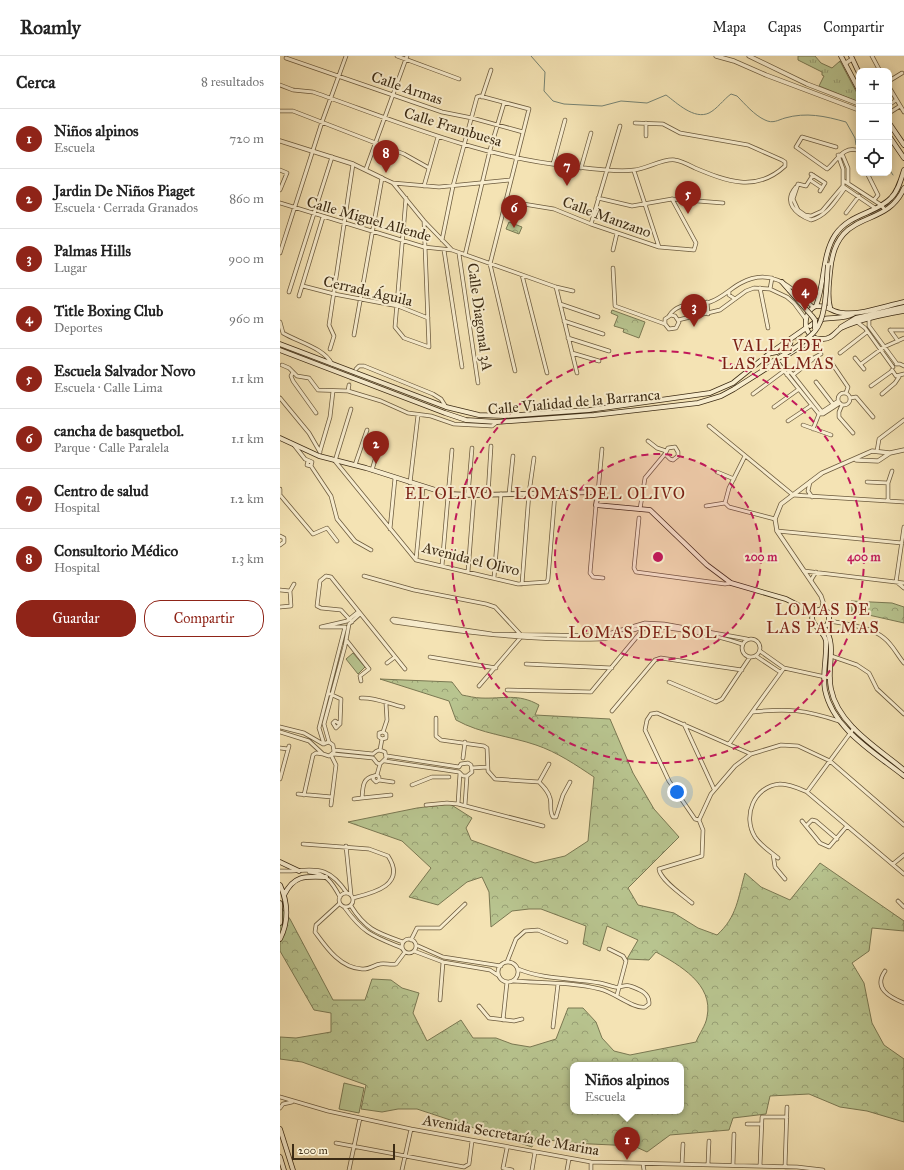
<!DOCTYPE html>
<html lang="es">
<head>
<meta charset="utf-8">
<style>
	body { margin:0; font-family:"IM FELL Great Primer",serif; background:#f2f2f2; color:#222 }
	.controls { position:absolute; right:12px; top:12px; display:grid; overflow:hidden; border-radius:8px; box-shadow:0 2px 10px #0003 }
	.controls button { width:36px; height:36px; display:grid; place-items:center; padding:0; border:0; border-bottom:1px solid #e0e0e0; background:#fff; color:#222; font:20px sans-serif }
	.scale { position:absolute; left:12px; bottom:10px; width:103px; box-sizing:border-box; padding-left:4px; border:2px solid #3d2c15; border-top:0; font-size:11px; line-height:14px; white-space:nowrap; color:#3d2c15; -webkit-text-stroke:3px #f8edce; paint-order:stroke }
	.you { position:absolute; left:397px; top:736px; width:14px; height:14px; margin:-10px; border:3px solid #fff; border-radius:50%; background:#1a73e8; box-shadow:0 0 0 6px #1a73e833 }
	.badge { display:grid; place-items:center; width:26px; height:26px; border-radius:50%; background:#8f2418; color:#fff; font-size:13px; font-weight:700 }
	.pin { position:absolute; translate:-50% -33px; filter:drop-shadow(0 1px 2px #0008) }
	.pin::after { content:''; position:absolute; top:21px; width:14px; height:12px; background:inherit; clip-path:polygon(0 0,100% 0,50% 100%) }
	.popup { position:absolute; left:290px; top:1006px; width:114px; height:52px; box-sizing:border-box; display:grid; place-content:center; border-radius:8px; background:#fff; filter:drop-shadow(0 1px 3px #0005); font-size:13px; white-space:nowrap; color:#767676 }
	.popup b { font-size:15px; color:#222 }
	.popup::after { content:''; position:absolute; left:50%; top:100%; margin-left:-8px; border:8px solid transparent; border-top-color:#fff }
	.list { margin:0; padding:0; list-style:none }
	h2 { display:flex; justify-content:space-between; align-items:center; height:52px; margin:0; padding:0 16px; font-size:17px }
	h2 small { font-size:13px; font-weight:400; color:#767676 }
	.list li { display:grid; grid-template-columns:26px 1fr auto; gap:12px; align-items:center; box-sizing:border-box; height:60px; padding:0 16px; border-top:1px solid #e0e0e0 }
	.list b { display:block; font-size:15px; white-space:nowrap }
	.list p { margin:0; font-size:13px; white-space:nowrap; color:#767676 }
	.list em { font-size:13px; font-style:normal; color:#767676 }
	.actions { display:flex; gap:8px; padding:12px 16px }
	.actions a { flex:1; padding:9px 0; border:1px solid #8f2418; border-radius:16px; text-align:center; font-size:14px; color:#8f2418 }
	.actions .main { background:#8f2418; color:#fff }
	.icon { flex:none; width:22px; height:22px; fill:none; stroke:currentColor; stroke-width:2; stroke-linecap:round; stroke-linejoin:round }
	.map { position:relative; flex:none; width:624px; height:1114px; overflow:hidden }
	header { display:flex; align-items:center; gap:24px; box-sizing:border-box; height:56px; padding:0 20px; background:#fff; border-bottom:1px solid #e0e0e0 }
	header strong { font-size:19px }
	nav { display:flex; gap:22px; margin-inline-start:auto; font-size:14px }
	main { display:flex }
	aside { flex:1; background:#fff }
	.map>svg:first-child { display:block }
	.grass { fill:url(#grass-tufts); stroke:#7a7852 }
	.forest { fill:url(#forest-crowns); stroke:#7a7852; fill-rule:evenodd }
	.pitch { fill:#b8c48f; stroke:#7a7852 }
	.lines { fill:none; stroke-linecap:round; stroke-linejoin:round }
	.stream { stroke:#768373; stroke-width:1 }
	.minor-tunnel { stroke:#cfbe94; stroke-width:3; stroke-dasharray:3 1.5; stroke-linecap:butt }
	.secondary-tunnel { stroke:#cfbe94; stroke-width:4; stroke-dasharray:4 2; stroke-linecap:butt }
	.minor-casing { stroke:#6b5a3d; stroke-width:4.5 }
	.tertiary-casing { stroke:#6b5a3d; stroke-width:5 }
	.secondary-casing { stroke:#3d2c15; stroke-width:5.5 }
	.minor { stroke:#f8edce; stroke-width:3 }
	.tertiary { stroke:#f8edce; stroke-width:3.5 }
	.secondary { stroke:#f8edce; stroke-width:4 }
	.secondary-bridge-casing { stroke:#3d2c15; stroke-width:5.5; stroke-linecap:butt }
	.secondary-bridge { stroke:#f8edce; stroke-width:4 }
	.ring { fill:none; stroke:#c2185b; stroke-width:2; stroke-dasharray:7 5 }
	.labels { text-anchor:middle; stroke-width:4; stroke-linejoin:round; paint-order:stroke }
	.street-label { font-size:15px; fill:#3d2c15; stroke:#f8edce }
	.neighbourhood-label { font-size:16px; letter-spacing:1px; fill:#7a1f14; stroke:#f8edce }
	.centre { fill:#c2185b; stroke:#f8edce; stroke-width:2 }
	.ring-label { font-size:12px; text-anchor:middle; font-weight:bold; fill:#c2185b; stroke:#f8edce; stroke-width:4; stroke-linejoin:round; paint-order:stroke }
</style>
</head>
<body>
<header>
<strong>Roamly</strong>
<nav><a>Mapa</a><a>Capas</a><a>Compartir</a></nav>
</header>
<main>
<aside>
<h2>Cerca<small>8 resultados</small></h2>
<ul class="list">
<li><span class="badge">1</span><div><b>Niños alpinos</b><p>Escuela</p></div><em>720 m</em></li>
<li><span class="badge">2</span><div><b>Jardin De Niños Piaget</b><p>Escuela · Cerrada Granados</p></div><em>860 m</em></li>
<li><span class="badge">3</span><div><b>Palmas Hills</b><p>Lugar</p></div><em>900 m</em></li>
<li><span class="badge">4</span><div><b>Title Boxing Club</b><p>Deportes</p></div><em>960 m</em></li>
<li><span class="badge">5</span><div><b>Escuela Salvador Novo</b><p>Escuela · Calle Lima</p></div><em>1.1 km</em></li>
<li><span class="badge">6</span><div><b>cancha de basquetbol.</b><p>Parque · Calle Paralela</p></div><em>1.1 km</em></li>
<li><span class="badge">7</span><div><b>Centro de salud</b><p>Hospital</p></div><em>1.2 km</em></li>
<li><span class="badge">8</span><div><b>Consultorio Médico</b><p>Hospital</p></div><em>1.3 km</em></li>
</ul>
<div class="actions"><a class="main">Guardar</a><a>Compartir</a></div>
</aside>
<div class="map">
<svg width="624" height="1114" viewBox="0 0 624 1114">
	<defs>
		<pattern id="grass-tufts" width="24" height="20" patternUnits="userSpaceOnUse"><rect width="24" height="20" fill="#b8c48f"/><path d="M3 7l-1-3M5 7V3M7 7l1-3M15 17l-1-3M17 17v-4M19 17l1-3" fill="none" stroke="#979f74"/></pattern>
		<pattern id="forest-crowns" width="20" height="18" patternUnits="userSpaceOnUse"><rect width="20" height="18" fill="#b8c48f"/><path d="M2 6a3 3 0 1 1 6 0M12 15a3 3 0 1 1 6 0" fill="none" stroke="#979f74"/></pattern>
	</defs>
	<rect width="100%" height="100%" fill="#f4e3b4"/>
	<filter id="stains"><feTurbulence type="fractalNoise" baseFrequency=".005" numOctaves="4"/><feColorMatrix values="0 0 0 0 .2 0 0 0 0 .09 0 0 0 0 .02 0 0 0 .5 -.17"/></filter>
	<radialGradient id="worn" r=".72"><stop offset=".6" stop-color="#630" stop-opacity="0"/><stop offset="1" stop-color="#630" stop-opacity=".3"/></radialGradient>
	<path class="grass" d="M518,0H535L541,7L552,12L560,5L579,41V46L539,30L544,20L542,19V16L518,4Z"/>
	<path class="forest" d="M229,166L242,171L239,178L226,173Z
		M332,254L365,266L359,282L343,276L344,273L334,270L338,260L331,257Z
		M571,545L612,547L624,551V567L571,555Z
		M100,623L172,626L182,639C188,640 195,642 201,642C223,643 238,637 259,649L255,659L330,663L353,717L374,753L399,781L348,832L358,849L394,857L418,872L437,879C457,861 458,842 465,817L481,831L510,844L540,807L624,865V875L592,872L589,895L572,907L584,927L592,967L604,989L624,1003V1066L587,1055L560,1051L529,1038L490,1040L486,1058L453,1062L449,1074L390,1079L367,1096L354,1090L290,1087L256,1082L252,1091L137,1053H118L102,1056L81,1053L86,1029L22,1006L0,1003V981L16,982L51,976V957L34,954L0,895V850L10,863L53,944H85L92,923L111,924L122,932L139,937L133,957L147,985L181,964L193,982H216L232,988L250,991L276,983L288,952H303L316,966L322,982L334,995L350,999L416,986C419,978 426,969 427,961C434,928 399,909 376,896L369,904L347,903L358,884L327,870L320,895L303,888L306,870L261,853H249L232,855L211,871L209,836L202,821L187,826L158,849L129,841L151,812L122,785L68,766L137,752L170,748L192,762L186,772L191,784L255,807L285,800L308,785L314,721C296,709 277,696 256,689C230,680 201,678 176,664L169,645ZM293,1009H401V1055H293Z"/>
	<path class="pitch" d="M73,597L85,611L78,618L66,603Z
		M64,1027L84,1032L79,1057L59,1053Z"/>
	<g class="lines">
		<path class="stream" d="M251,0L265,16L264,35L273,45L284,48L322,50L341,45L367,47L386,39C397,47 414,64 429,57C437,53 443,44 451,38L457,40C465,48 474,59 485,64C493,68 498,64 505,62C526,56 545,60 566,66L575,82L576,89L579,90
			M609,113L613,119"/>
		<path class="minor-tunnel" d="M69,329L75,314"/>
		<path class="secondary-tunnel" d="M510,288L525,274"/>
		<defs>
			<path id="minor" d="M117,0L179,23
				M592,0L600,15
				M6,2L162,56L192,62L243,76
				M609,25L622,17
				M0,29L13,34L33,36C116,65 200,101 288,110C306,112 337,117 354,114C366,113 384,102 395,104C402,105 409,109 415,112C446,125 476,137 505,110V106L502,104L468,89L400,77L383,68L355,67
				M609,31L624,56
				M202,41L211,14
				M609,49L616,44
				M0,55H13L124,98L149,112
				M609,57L620,50
				M366,67V80
				M556,91L522,81L516,91L547,113C556,106 564,88 579,95
				M559,99L563,100L568,112V127
				M273,108L285,64
				M301,112L311,77
				M86,113L127,0
				M0,114L7,117L0,134
				M354,115L379,191
				M587,117L598,139L594,144
				M531,118L545,127L540,135
				M530,124L542,132
				M564,125L601,149L605,154
				M113,127L159,131L230,124
				M518,128L513,143L518,154L525,159L531,160L542,155L563,130V113L558,99
				M518,128L526,130L533,119
				M144,130L158,81
				M516,131C503,146 515,158 531,164C547,160 556,144 565,132
				M564,131L595,152
				M126,142L115,271L124,282L149,291L144,165
				M318,142L352,150L392,143L443,147
				M225,145L274,153L311,168L379,191L414,194L416,187L392,143
				M0,147L144,191L172,194
				M566,157L579,140
				M311,168L340,70
				M162,184L173,130L197,41L200,40L249,53L210,208L235,315
				M164,194L182,311
				M333,194L337,177
				M0,197L42,66L66,0
				M179,198L198,327
				M185,199L210,94L224,47
				M333,212L335,250L385,268L389,273L396,272L399,266L395,260L391,259L385,263V268
				M242,219L267,317
				M23,230L54,238L118,250L148,262
				M276,231L297,317
				M480,232L488,272
				M490,233L492,222
				M449,235V239L455,243
				M9,236L52,101
				M19,240L43,161
				M427,246L428,258
				M280,248L318,261
				M389,260C398,245 415,250 430,246C442,242 451,232 461,227C492,210 512,232 533,251
				M589,262V270L617,308
				M398,264L440,254L466,235L474,232L490,233L507,241L514,247L525,262
				M284,265L323,278
				M0,266L3,277C18,286 44,292 52,308
				M577,266L585,272L613,311
				M610,274H624
				M610,274L618,285
				M74,279L102,122L113,127L144,165L172,194L276,231L293,235
				M288,282L329,295
				M50,293L54,280L49,269L73,108
				M292,297L319,305
				M560,297L587,276
				M575,302L584,313
				M501,304L542,356
				M497,306L539,358
				M581,308L604,291L624,282
				M616,308H620L624,310
				M2,309L9,312L17,320L29,322L38,334L68,335L101,345L128,357L151,360L174,368L212,370L217,366
				M553,309L568,331L566,337
				M76,313L79,310H84L153,338L161,343L166,351
				M612,314L616,320L624,318
				M13,316L11,320L13,325L36,357
				M507,319L509,315L541,298
				M513,319L533,303
				M536,326L553,348
				M591,330L612,315
				M68,335L69,329
				M558 343a6 6 0 1 1 12 0a6 6 0 1 1-12 0Z
				M473,338L504,315
				M602,338L615,327L619,321
				M0,342L29,377L40,396
				M570,342L576,341L593,361
				M562,349L559,356V361L573,377
				M494,351L519,333
				M71,353L55,405L136,504L238,528L267,526L268,523L275,437
				M540,357L558,345
				M539,358H543L560,347
				M508,365L532,349
				M523,369L551,379
				M429,370L513,439L624,446
				M533,373L539,358
				M368,385L377,392L386,395
				M14,389L25,403L32,406L31,410L27,409L28,405
				M40,395L50,361L53,335
				M597,395L599,383L624,364
				M75,409L87,374
				M31,410L51,440L57,463L75,485L91,494
				M92,414L100,387
				M437,416L454,423
				M530,426L528,435L532,441
				M587,426L608,427
				M130,427L138,359
				M0,433V438
				M318,436L322,393
				M229,438L233,400
				M0,439L33,478L47,472L57,485
				M188,439L192,392
				M208,439L211,390
				M608,445V427L612,415
				M445,447L449,451L495,463
				M445,447L449,432L465,400
				M316,449L310,517L313,521L323,522
				M426,450L445,447
				M360,453L365,422L385,398L388,392L395,391L398,396V400L393,404L390,403L385,398
				M359,462L354,512L356,516L445,528L451,527
				M110,473L115,422
				M497,475L622,487
				M0,480L4,482V486L0,489
				M136,504L143,431
				M162,510L172,394
				M524,515L624,527
				M188,516L194,439
				M84,520L134,534L206,548L215,551L241,579
				M214,522L221,438
				M531,524L536,516
				M616,526L624,471
				M618,527L624,532
				M242,528L249,437L254,402
				M0,534L10,535L14,528
				M0,551L11,550L10,535
				M549,565C566,568 591,571 604,582C613,589 617,599 624,607
				M72,566L61,554L41,552L37,550L40,525L46,520L51,521L125,613
				M462 592a9 9 0 1 1 18 0a9 9 0 1 1-18 0Z
				M67,585L89,613L80,620L81,625
				M462,588C439,580 391,570 367,571C351,572 336,583 320,583C251,585 182,576 114,566L112,564L113,563L212,578L321,580L365,567L384,568L467,583
				M480,595L504,612
				M476,600L500,616
				M551,600L577,609L589,617L597,633L624,658
				M150,601L216,612
				M107,607L115,601
				M246,608L332,612
				M389,626L436,646L442,643L470,601
				M199,630L241,581
				M227,634L311,636L365,571
				M50,638L61,643L60,668
				M81,642C95,641 109,648 123,651
				M332,655L375,604L381,602L462,614
				M473,656C508,652 525,654 559,665
				M156,662V680L161,684L204,690L207,692L208,715L215,723L259,726L269,708
				M55,665L60,668L56,672L53,667Z
				M404,668L434,733
				M0,671L24,677L43,688L49,686L53,689L54,696L49,700L43,698L29,685L0,676
				M103,676L106,678V682L102,683L99,681V677L103,676L107,664L106,648
				M49,686L44,668L65,590L69,568L80,558
				M44,688L39,672L65,571H41L67,565L78,556
				M449,688L504,612L550,622
				M0,692L8,693
				M100,694L102,683
				M53,698L93,702L97,707L100,708L106,702L105,696C99,693 97,694 93,698L54,694
				M51,699L56,709L51,749
				M183,702L185,686
				M105,705L179,716L183,720H187L192,716L191,709L188,707L181,708L179,711L107,700
				M192,712L207,711
				M97,719L99,721V724L96,726L93,723L94,720L97,719L100,708
				M0,723L9,690
				M99,724L113,726
				M259,726C264,731 268,735 270,742C272,748 269,755 273,761H276L283,739L290,726
				M132,729L152,721H169
				M527,736L574,672
				M18,738L52,741
				M24,739L33,699L36,697L43,698
				M82,742L111,739
				M74,743L82,742C83,732 82,722 94,720
				M178,748L180,717
				M146,749L167,747L178,748L263,770
				M185,749L187,720
				M419,764L431,738L455,710L471,698L501,689L518,690L550,705L624,769
				M419,764L415,763L389,725L365,674L367,664L371,658L377,657L471,698
				M522,765L540,787L549,791L567,770
				M526,770L532,764L536,765L557,783
				M23,788L89,793L108,800C127,829 93,837 73,842
				M66,790L71,839
				M493,798L495,811L505,823
				M498,802C491,796 481,790 475,781C462,760 474,730 500,728C510,728 518,732 527,736L624,818
				M613,808L624,799
				M0,815C33,816 45,805 67,837
				M29,816C46,817 52,826 60,841
				M59 844a7 7 0 1 1 14 0a7 7 0 1 1-14 0Z
				M618,845L624,851
				M412,847C404,840 380,824 379,813L422,800L423,774L419,764
				M59,848L36,869L35,876C46,891 60,912 82,913C89,914 94,909 100,908C105,907 110,909 116,908L125,896
				M71,850C86,874 98,877 123,886
				M65,852C84,878 93,880 122,892
				M122 890a7 7 0 1 1 14 0a7 7 0 1 1-14 0Z
				M131,884L137,872H160L185,848
				M136,889L163,901L221,910
				M329,893L343,900L346,905L337,939
				M134,895L163,906L210,914L219,920
				M227,906L236,883L245,875L258,874L286,886
				M218 916a10 10 0 1 1 20 0a10 10 0 1 1-20 0Z
				M605,915C593,932 609,941 624,947
				M233,925C262,927 292,926 320,933C334,936 353,953 365,951L369,948C370,937 359,933 350,930C345,928 341,932 335,931C330,930 325,928 320,927C292,922 265,924 238,913
				M160,944L163,906
				M199,950L209,962L234,965L242,963
				M223,964L227,926
				M273,971L278,928
				M0,1041L48,1055L131,1073L311,1106L517,1111L543,1114
				M0,1052L3,1048L12,1046
				M467,1068H481
				M56,1087L184,1111L189,1108L192,1085
				M227,1092L223,1112L232,1114
				M311,1106V1114
				M363,1108L364,1114
				M402,1108L403,1088
				M428,1108L429,1085
				M453,1109L454,1078
				M480,1110L482,1061H507
				M505,1111L507,1051
				M69,1114L80,1062
				M122,1114L131,1073
				M252,1114L255,1096
				M287,1114L289,1103"/>
			<path id="tertiary" d="M436,0L454,5L486,19L579,54
				M469,0L527,28L579,48
				M566,7L572,3
				M0,85L73,108L102,122
				M576,404L598,405L610,397L624,394
				M542,553L543,546L541,540L497,475L495,463L501,448L542,417L592,395L610,397"/>
			<path id="secondary" d="M561,0L579,34
				M571,0L579,17
				M609,56V59
				M609,67L624,89
				M609,80L624,102
				M502,226L509,234
				M624,246C605,250 582,259 563,257C552,257 549,249 536,250C520,257 523,285 543,283C552,283 555,276 561,272C581,263 603,259 624,255
				M536,250C545,227 542,199 555,179C570,157 596,158 611,142C618,135 621,124 624,114
				M550,251C547,240 549,228 550,217C555,149 605,176 624,132
				M530,270C544,257 557,266 573,258
				M561,271L576,262L624,251
				M0,288L166,351L199,359L224,360L309,354L430,337L453,327L489,298L526,272
				M0,294L165,357L186,364L217,366L314,359L418,347L441,340L454,333L520,291L538,283
				M492,297L497,296L510,288
				M0,382L39,400L86,412L168,438L194,439L318,436L316,449L370,454L427,509L451,527L506,543L533,557
				M544,571C558,589 546,612 551,633C558,669 598,692 624,714
				M539,572L547,569L549,565V557L542,553L535,555C525,567 544,573 546,585C547,601 542,618 545,634C553,673 595,697 624,720
				M0,806L19,815
				M0,829C8,846 9,866 0,883
				M4,839C14,819 25,820 46,821
				M0,847V867
				M0,1073L13,1114
				M0,1101L4,1114"/>
		</defs>
		<use href="#minor" class="minor-casing"/>
		<use href="#tertiary" class="tertiary-casing"/>
		<use href="#secondary" class="secondary-casing"/>
		<use href="#minor" class="minor"/>
		<use href="#tertiary" class="tertiary"/>
		<use href="#secondary" class="secondary"/>
		<defs>
			<path id="secondary-bridge" d="M509,234L532,260L535,264V273
				M492,306C506,297 524,288 535,275C547,261 546,227 548,209"/>
		</defs>
		<use href="#secondary-bridge" class="secondary-bridge-casing"/>
		<use href="#secondary-bridge" class="secondary-bridge"/>
	</g>
	<circle cx="378" cy="501" r="103" fill="#c2185b" fill-opacity=".12"/>
	<g class="ring">
		<circle cx="378" cy="501" r="103"/>
		<circle cx="378" cy="501" r="206"/>
	</g>
	<g class="labels">
		<g class="street-label">
			<text transform="translate(127 32) rotate(19)" y="5">Calle Armas</text>
			<text transform="translate(173 71) rotate(17)" y="5">Calle Frambuesa</text>
			<text transform="translate(327 161) rotate(20)" y="5">Calle Manzano</text>
			<text transform="translate(89 163) rotate(16)" y="5">Calle Miguel Allende</text>
			<text transform="translate(88 235) rotate(13)" y="5">Cerrada Águila</text>
			<text transform="translate(200 261) rotate(82)" y="5">Calle Diagonal 3A</text>
			<text transform="translate(294 346) rotate(-5)" y="5">Calle Vialidad de la Barranca</text>
			<text transform="translate(191 503) rotate(14)" y="5">Avenida el Olivo</text>
			<text transform="translate(231 1079) rotate(10)" y="5">Avenida Secretaría de Marina</text>
		</g>
		<g class="neighbourhood-label">
			<text x="498" y="295">VALLE DE<tspan x="498" dy="18">LAS PALMAS</tspan></text>
			<text x="169" y="443">EL OLIVO</text>
			<text x="320" y="443">LOMAS DEL OLIVO</text>
			<text x="543" y="559">LOMAS DE<tspan x="543" dy="18">LAS PALMAS</tspan></text>
			<text x="363" y="582">LOMAS DEL SOL</text>
		</g>
	</g>
	<circle cx="378" cy="501" r="6" class="centre"/>
	<g class="ring-label">
		<text x="481" y="505">200 m</text>
		<text x="584" y="505">400 m</text>
	</g>
	<rect width="100%" height="100%" filter="url(#stains)"/>
	<rect width="100%" height="100%" fill="url(#worn)"/>
</svg>
<div class="controls">
<button>+</button>
<button>−</button>
<button><svg class="icon" aria-label="locate" viewBox="0 0 24 24"><circle cx="12" cy="12" r="6"/><path d="M12 2v4M12 18v4M2 12h4M18 12h4"/></svg></button>
</div>
<div class="scale">200 m</div>
<div class="you"></div>
<div class="pin badge" style="left:347px;top:1104px">1</div>
<div class="popup"><b>Niños alpinos</b>Escuela</div>
<div class="pin badge" style="left:96px;top:408px">2</div>
<div class="pin badge" style="left:414px;top:271px">3</div>
<div class="pin badge" style="left:525px;top:255px">4</div>
<div class="pin badge" style="left:408px;top:158px">5</div>
<div class="pin badge" style="left:234px;top:172px">6</div>
<div class="pin badge" style="left:287px;top:130px">7</div>
<div class="pin badge" style="left:106px;top:117px">8</div>
</div>
</main>
</body>
</html>
